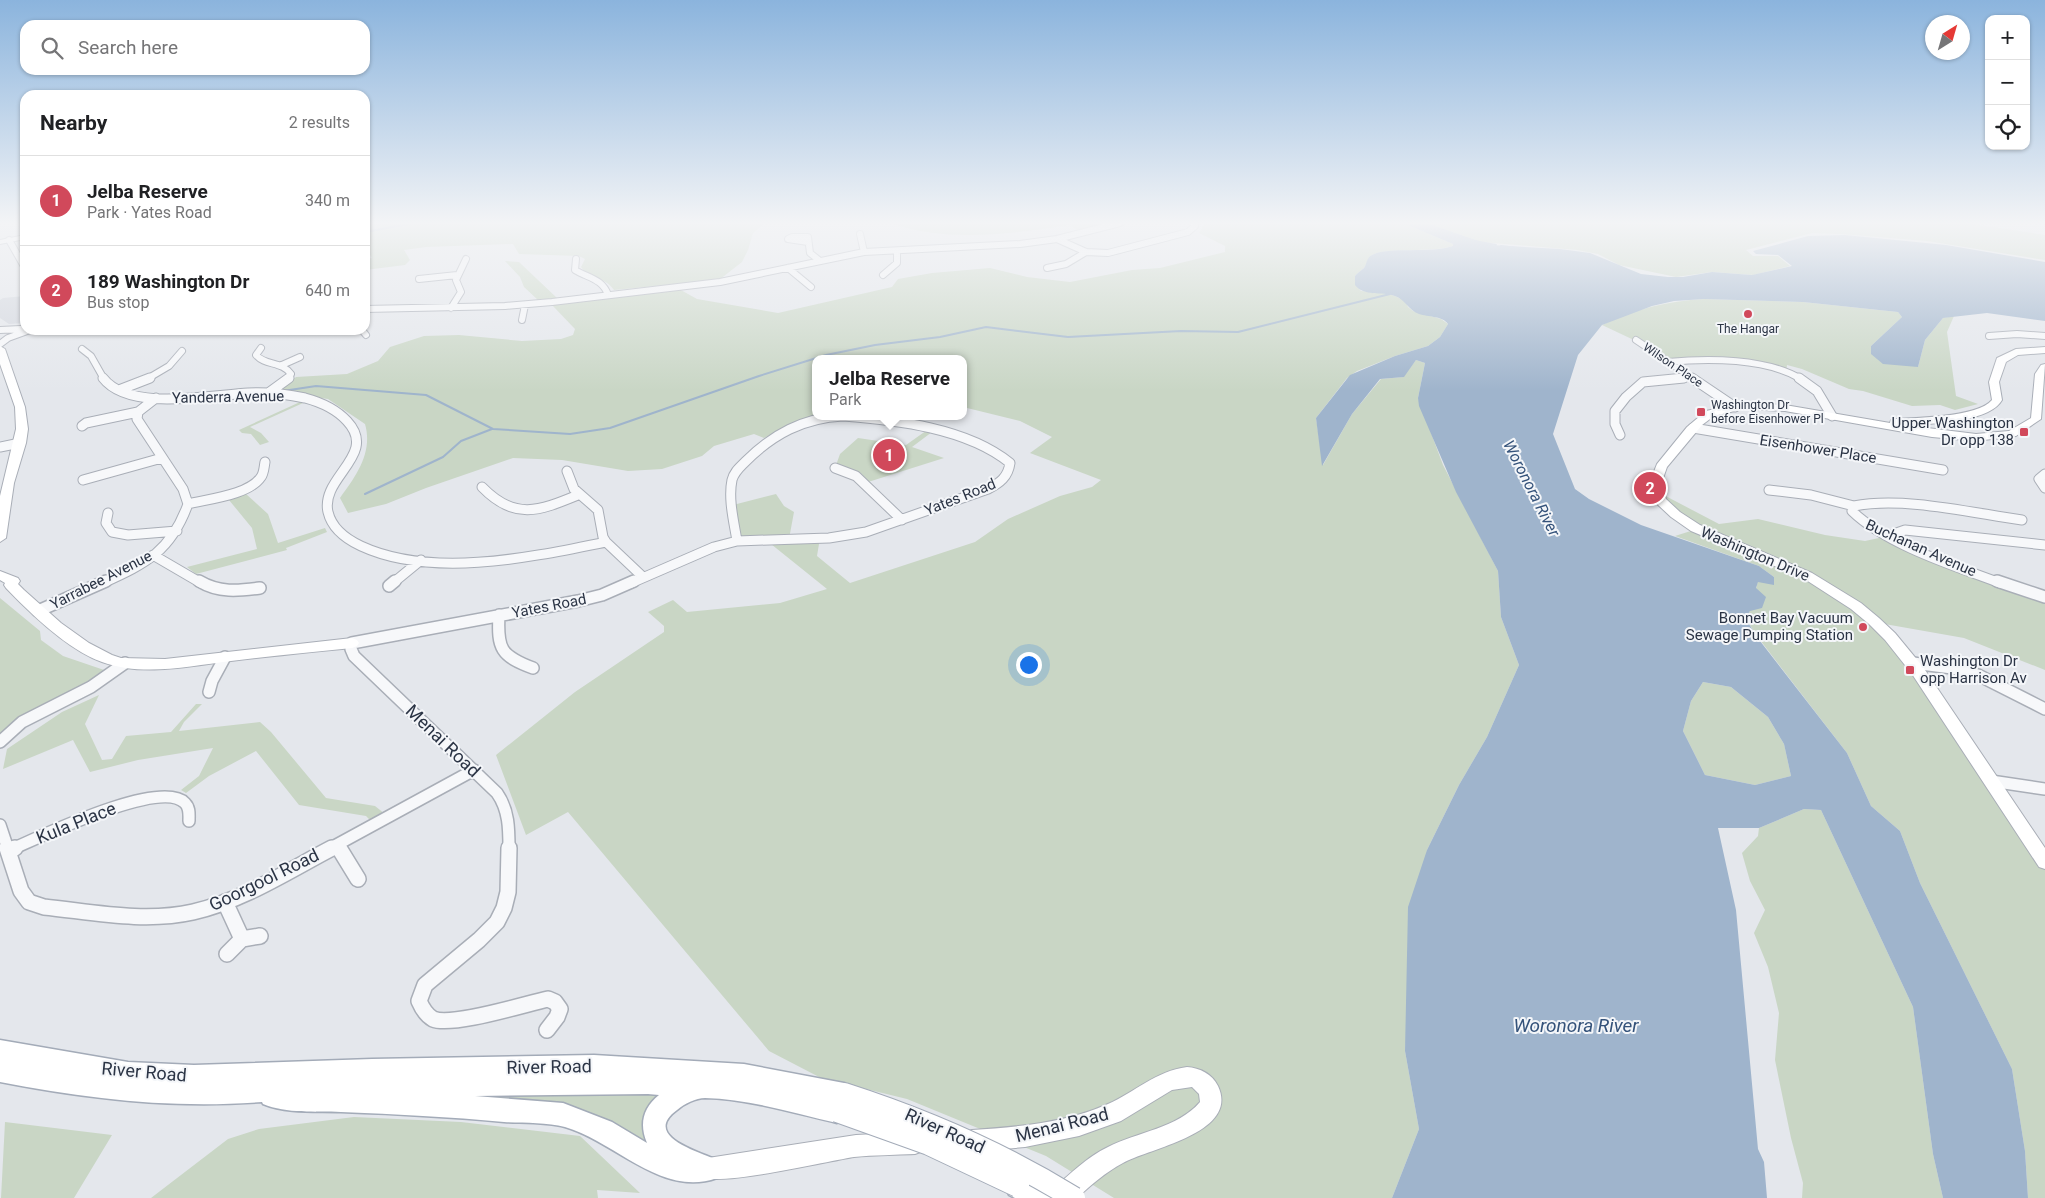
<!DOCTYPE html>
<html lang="en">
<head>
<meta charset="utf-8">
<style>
	body { margin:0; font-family:Roboto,sans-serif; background:#f2f2f2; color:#202124 }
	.controls { position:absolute; right:15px; top:15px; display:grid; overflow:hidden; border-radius:10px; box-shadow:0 1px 4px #0004 }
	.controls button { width:45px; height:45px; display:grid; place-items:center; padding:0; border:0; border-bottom:1px solid #e0e0e0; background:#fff; color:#202124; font:25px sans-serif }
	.compass { position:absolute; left:1925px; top:15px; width:45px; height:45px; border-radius:50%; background:#fff; box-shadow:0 1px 4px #0004; rotate:37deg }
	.you { position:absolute; left:1028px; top:664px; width:18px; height:18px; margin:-12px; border:4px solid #fff; border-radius:50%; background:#1a73e8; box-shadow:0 0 0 8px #1a73e833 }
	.badge { display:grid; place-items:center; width:32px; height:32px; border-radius:50%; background:#d1495b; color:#fff; font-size:16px; font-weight:700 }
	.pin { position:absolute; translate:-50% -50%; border:2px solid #fff; box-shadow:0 1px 5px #0006 }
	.popup { position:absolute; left:812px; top:355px; width:155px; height:65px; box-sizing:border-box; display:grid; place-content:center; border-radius:10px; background:#fff; filter:drop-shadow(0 1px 4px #0005); font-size:16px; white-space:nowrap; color:#757577 }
	.popup b { font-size:19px; color:#202124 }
	.popup::after { content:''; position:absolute; left:50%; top:100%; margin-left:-10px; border:10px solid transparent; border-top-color:#fff }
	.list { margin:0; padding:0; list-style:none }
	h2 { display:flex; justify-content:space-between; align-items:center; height:65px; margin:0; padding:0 20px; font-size:21px }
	h2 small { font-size:16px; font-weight:400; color:#757577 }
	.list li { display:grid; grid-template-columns:32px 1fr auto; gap:15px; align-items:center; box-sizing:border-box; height:90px; padding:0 20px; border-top:1px solid #e0e0e0 }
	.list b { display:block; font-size:19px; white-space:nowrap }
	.list p { margin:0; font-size:16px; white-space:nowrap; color:#757577 }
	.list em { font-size:16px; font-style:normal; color:#757577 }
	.icon { flex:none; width:28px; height:28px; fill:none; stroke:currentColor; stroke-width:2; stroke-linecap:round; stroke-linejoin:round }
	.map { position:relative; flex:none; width:2045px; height:1198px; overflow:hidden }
	.search { position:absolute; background:#fff; box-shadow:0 1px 4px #0004; left:20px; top:20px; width:350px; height:55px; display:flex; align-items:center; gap:12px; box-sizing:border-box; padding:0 18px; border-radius:15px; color:#757577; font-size:19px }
	.panel { position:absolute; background:#fff; box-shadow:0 1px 4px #0004; left:20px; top:90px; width:350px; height:245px; border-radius:15px }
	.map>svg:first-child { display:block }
	.built { fill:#d2d6de }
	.green { fill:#c9d6c5 }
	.water { fill:#9fb4cc; fill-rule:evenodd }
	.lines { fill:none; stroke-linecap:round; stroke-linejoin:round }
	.stream { stroke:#9fb4cc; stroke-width:2 }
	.street-far3-casing { stroke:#a9aeb7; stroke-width:8 }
	.street-far2-casing { stroke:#a9aeb7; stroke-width:11 }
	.street-far1-casing { stroke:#a9aeb7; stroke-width:14 }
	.street-casing { stroke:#a9aeb7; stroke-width:18 }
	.secondary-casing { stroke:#a9aeb7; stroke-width:2 }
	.primary-casing { stroke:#a3abb8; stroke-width:3 }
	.street-far3 { stroke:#f7f8fa; stroke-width:6 }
	.street-far2 { stroke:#f7f8fa; stroke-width:9 }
	.street-far1 { stroke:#f7f8fa; stroke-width:11 }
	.street { stroke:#f7f8fa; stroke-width:15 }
	.secondary { fill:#fff; fill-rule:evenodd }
	.primary { fill:#fff; fill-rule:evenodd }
	.primary-bridge-casing { stroke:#a3abb8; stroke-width:24; stroke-linecap:butt }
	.primary-bridge { stroke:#fff; stroke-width:22 }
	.poi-dot { fill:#d1495b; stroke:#f4f6f9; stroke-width:2 }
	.labels { text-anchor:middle; stroke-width:4; stroke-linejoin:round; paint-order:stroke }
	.far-poi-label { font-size:12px; fill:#2b3445; stroke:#f4f6f9 }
	.far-street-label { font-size:12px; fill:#2b3445; stroke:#f4f6f9 }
	.street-label { font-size:15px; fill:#2b3445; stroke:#f4f6f9 }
	.poi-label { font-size:15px; fill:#2b3445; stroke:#f4f6f9; text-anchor:end }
	.water-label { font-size:16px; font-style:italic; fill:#34527a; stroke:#f4f6f9 }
	.near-street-label { font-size:18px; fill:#2b3445; stroke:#f4f6f9 }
	.near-water-label { font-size:19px; font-style:italic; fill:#34527a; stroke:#f4f6f9 }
</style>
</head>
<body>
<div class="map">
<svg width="2045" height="1198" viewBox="0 0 2045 1198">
	<rect width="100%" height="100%" fill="#e4e7ec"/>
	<path class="built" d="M25,296V323L9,324L0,318V300L3,298Z"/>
	<path class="green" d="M365,223H769L764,224L753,233L748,250L742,262L719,280L614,290C603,275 592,282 581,267L585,259L579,256L519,254L513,244L426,247L404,250L410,260L405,265L365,270V259L372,258L365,247Z
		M890,223H1106L1078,230L1069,225C1010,234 947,243 890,223Z
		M1201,223H1403L1453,244V246C1432,253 1387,247 1372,255C1367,258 1367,264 1364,268C1361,271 1357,273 1355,276V284L1361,291L1381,292L1395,296L1405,301L1408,307L1413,311L1441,319L1448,324L1440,337L1428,346L1395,356L1357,371L1347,378L1316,418L1323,465L1352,414L1381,379L1403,377L1416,360L1425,363L1418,398L1443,465L1498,571L1501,617L1519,665L1487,737L1459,785L1427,850L1405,1051L1419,1129L1392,1198H1114L1046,1156L907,1099L821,1078L769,1051L568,812L526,835L496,755L575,692L664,632V626L648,612L673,600L687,612L780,603L827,589L766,540L737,541L733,505L776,494L784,506L794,512L789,539L820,538L817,556L850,583L975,542L1008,519L1060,496L1092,487L1101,480L1030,453L1052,437L1020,421L963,407V359H815V416L798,421L764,438L754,434L714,446L702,456L662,469L628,471L562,460L513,458L426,488L386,504L348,513L340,498C357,475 373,452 365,424L328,399L276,392L296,377L347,374L378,361L390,347L424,336L459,335L522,341L561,339L573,335L575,329L552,305L679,289L697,299L778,313L892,287L898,279L932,273L990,268L1027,277L1070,282L1132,270L1160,268L1225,252V246L1199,233L1204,225Z
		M1426,223H1966L2045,235V260L1927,241L1841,234L1812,233L1746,250L1753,256H1778L1790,266L1753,275L1712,272L1676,277L1619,265L1598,254L1577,250L1481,242Z
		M505,261L519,262L557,298L538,300L524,287L520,277Z
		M1704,299L1803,302L1898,312L1902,317L1871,346L1918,367L1925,340L1943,318L1954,316L1947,332L1956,396L1978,404L1955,410L1940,405L1912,406L1863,391L1849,389L1802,369L1787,365L1786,373L1735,362H1668L1636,341L1602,325C1635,309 1667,301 1704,299Z
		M300,402L303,403L250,427L261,433L269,442L260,445L251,434L242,433L239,430Z
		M930,428L936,429L912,447L944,458L865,483L835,468L840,454L858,438L906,445Z
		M1656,491L1719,524L1758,519L1825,535L1865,541L1888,536L2045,598V670L1964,638L1879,623L2045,862V1198H2028L2025,1151L2012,1069L1920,883L1900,831L1871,806L1847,753L1760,640L1745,618L1750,611L1758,581L1774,577L1759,566L1675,536L1697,529Z
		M246,494L268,514L278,543L325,528L327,532L286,548L287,550L196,574L187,567L257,549L252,528L229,500Z
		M0,598L40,631L41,640L63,656L107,671C74,696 31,708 0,734Z
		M1703,682L1731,687L1768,717L1784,744L1791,776L1755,785L1705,775L1683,731L1691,701Z
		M99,695L85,724L102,760L112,759L126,736L171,732L196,704H202L184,722L179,731L260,722L271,732L326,798L375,806L385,814L371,821L366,816L299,805L256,751L209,776L186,793L181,790L199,776L213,748L138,760L90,772L73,740L3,769L7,749L62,712Z
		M1804,809L1821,810L1913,1007L1933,1154L1943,1198H1802L1803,1183L1791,1138L1775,1060L1779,1013L1768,967L1754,933L1765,910L1750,881L1742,853L1758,836L1759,828Z
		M623,1091L658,1094L645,1115L651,1147L467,1097Z
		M354,1117L461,1122L580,1136L640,1193L597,1190L598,1198H151L228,1139L259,1129Z
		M5,1122L112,1135L74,1198H1Z"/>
	<path class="water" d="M1403,223H1424L1491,245L1560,249L1590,253L1641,274L1668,277H1683L1712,272L1752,275L1792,266L1778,255L1756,254L1753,251L1808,236L1845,235L1946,245L2045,262V321L1987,313L1943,318L1925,340L1918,367L1883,364L1871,354V346L1902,317L1898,312L1803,302L1704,299L1674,301L1652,306L1602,325L1578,355L1553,434L1575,489L1589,499L1641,525L1759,566L1774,577V585L1758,582L1756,588L1766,597L1762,608L1750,611L1745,618L1760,641L1847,753L1871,806L1900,831L1920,883L2012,1069L2025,1151L2028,1198H1943L1933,1154L1913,1007L1821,810L1804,809L1759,828H1718L1736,910L1758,1149L1764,1162L1767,1198H1392L1419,1129L1405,1051L1408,907L1427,850L1459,785L1487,737L1519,665L1501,617L1498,571L1456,492L1419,406L1418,398L1425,363L1416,360L1404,377L1380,379L1352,414L1322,466L1316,418L1350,375L1395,356L1428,346L1440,337L1448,324C1443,316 1428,317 1419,314C1408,310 1406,300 1395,296C1382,291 1364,297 1355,285V276C1357,273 1361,271 1364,268C1367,264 1366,258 1372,255C1389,246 1431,254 1453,246V244ZM1703,682L1731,687L1768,717L1784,744L1791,776L1755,785L1705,775L1683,731L1691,701Z"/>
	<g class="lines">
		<path class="stream" d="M1424,223L1474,241L1496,245
			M365,232L414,223
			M1501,246L1526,249
			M283,391L316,386L426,395L493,429L570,434L610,428L759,376L826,355L875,345L940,337L986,327L1068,337L1181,331L1238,332L1390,294
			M365,494L443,457L461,441L492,429"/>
		<defs>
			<path id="street-far3" d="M860,234L864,252
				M1057,239L1086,252L1108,253L1188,232L1195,226L1193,223
				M9,240L25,268
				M808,242L788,239L792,237H808L810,253L820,261
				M576,259L575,270C588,278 603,279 608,295
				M788,268L811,287
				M1047,268L1066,264L1086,252
				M883,275L897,263V251
				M419,279L457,275
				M451,308L461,292L456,280L466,259
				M365,309L505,306L552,302L720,282L864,252L1020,244L1057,239L1120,223
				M522,320L525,305
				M0,330L21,329
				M362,330L366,335
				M1989,336L2017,334L2045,336
				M1636,340L1694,379
				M0,344L8,338L30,330
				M261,348L256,355C265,366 282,361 291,374L288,379
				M82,349L91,356L104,379
				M1668,362C1708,358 1766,358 1801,379
				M282,365L300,357
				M147,379L169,366L182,351
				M1672,379L1690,377"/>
			<path id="street-far2" d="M103,378C129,412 211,395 248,393C267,392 286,394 305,398C320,402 336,409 347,421C379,455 320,477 328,512C332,529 346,539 361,546C432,579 532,557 606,542
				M1692,378L1735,407
				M1799,378L1817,391L1832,416
				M119,390L150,378
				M267,394L289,378
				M843,416C896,420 967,428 1010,463C1008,477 1000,483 988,489L866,532L829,538L737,541C734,522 728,499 732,480C734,472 739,468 745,462C773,434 803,418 843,416Z
				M82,426L86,423L138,412
				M1693,428L1943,470
				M1620,435L1615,424V411L1626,397L1643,382L1684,378
				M0,447L20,443
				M835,468L856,476L902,520
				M567,471L574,489L598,510L603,537L606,542L643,577
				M2045,474L2039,479L2045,488
				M83,480L162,458
				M482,487C515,521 539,511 578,495
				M1769,490L1811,495L1854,506
				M188,504C208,499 249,495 261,477C264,473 264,467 265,462
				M108,513L106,523L112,532L128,535L177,531
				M1888,536L1905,530L2045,545
				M153,555L201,583
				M103,583C147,563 171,551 188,504L183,489L137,419L138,412L156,398
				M393,583L421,560
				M631,583L714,547L737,541
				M2000,583C1955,566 1887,545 1852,511L1854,506C1902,496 1972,513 2022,520"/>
			<path id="street-far1" d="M199,581C219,593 238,591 260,588
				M1997,581L2045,597
				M389,586L395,581
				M38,611L106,581
				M499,615C497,649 501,656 533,668
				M1913,663L1952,668L1978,675L2045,709
				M209,692L212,681L225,657
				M0,742L22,722L91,687L125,663
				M1991,781L2045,789
				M0,825L8,849
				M337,845L340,849
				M12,849C40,837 161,778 185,803C190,808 189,814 189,821
				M329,849L474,770
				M509,849C509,829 509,810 497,793L354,656L351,649L352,643L578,601L602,595L634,581"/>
			<path id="street" d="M7,848L21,891L29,902L44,907C93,912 144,923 193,912C242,901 288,871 332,848
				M339,848L358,879
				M509,848L508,892L504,908L497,922L479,940L425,985L419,1001C422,1008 426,1015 433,1019C452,1027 525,1004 548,999L555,1002L560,1009L557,1017L547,1030
				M8,851L15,848
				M225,902L242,939
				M227,954L242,939L260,936"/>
			<path id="secondary" d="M25,235V239L0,244V240Z
				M0,346L5,349L25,407L28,429L26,443L14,483L6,538L0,542V496L16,429L15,407L0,364Z
				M2045,347V353L2018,355L2006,362L1999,382L2002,400C1989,423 1928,424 1903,425L1976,434L2009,431L2031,418L2035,374L2041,365L2045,364L2041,419L2016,436L1976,441L1932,437L1785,411L1743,409L1714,416L1702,425L1667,467L1661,484L1666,499L1680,512L1700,525L1812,573L1861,603L1879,618L1895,633L1923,667L2045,848V869L2039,867L1912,674L1885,640L1869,624L1851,609L1803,578L1691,531L1671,517L1656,503L1649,484L1657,464L1687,427L1706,411L1743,403L1785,405L1890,423L1891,420L1895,419C1917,418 1978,417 1992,400L1989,382L1997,358L2016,349Z
				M0,571L18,578L20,581L18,584L24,590L61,623L89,643L112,655L121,658L165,659L352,638L357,640L359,643L357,646L352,648C312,652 271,656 231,661C189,666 143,677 102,662C68,650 31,614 6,588L4,585L5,583L0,580Z
				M1187,1067C1200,1068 1212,1074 1218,1086C1240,1133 1150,1148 1123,1163C1106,1172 1091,1185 1077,1198L1049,1197L1053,1189C1070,1174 1087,1157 1108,1147C1137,1132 1178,1128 1200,1102L1199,1094L1192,1087L1172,1090L1121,1121L1079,1136L1025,1147L972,1152L964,1149L961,1141L964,1133L972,1130C1017,1127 1066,1123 1108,1104C1135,1092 1156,1071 1187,1067Z
				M915,1132L923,1135L926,1143L923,1151L915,1154C895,1155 874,1155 854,1157C824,1162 722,1186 700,1177L697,1169L700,1161L708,1158L856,1135Z"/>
			<path id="primary" d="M0,1040L128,1062L194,1065L372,1059L594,1055L744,1064L844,1083L852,1086L856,1094L852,1102L846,1104L849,1111L845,1119L837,1123C794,1113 749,1099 705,1098C696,1098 684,1104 677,1110C641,1136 700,1152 717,1160L720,1169L717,1178C662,1198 616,1142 565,1127C546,1122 523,1123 504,1122C450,1117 396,1114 341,1112C316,1111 287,1114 263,1104L262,1102C173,1109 87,1099 0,1082ZM648,1094L659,1095C643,1108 639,1124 647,1143L612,1122L563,1103L475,1096Z
				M1018,1173L1050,1189L1054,1198H1015L1009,1195L1005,1186L1009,1177Z"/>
		</defs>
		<use href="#street-far3" class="street-far3-casing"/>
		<use href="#street-far2" class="street-far2-casing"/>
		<use href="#street-far1" class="street-far1-casing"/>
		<use href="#street" class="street-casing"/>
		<use href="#secondary" class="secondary-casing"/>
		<use href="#primary" class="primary-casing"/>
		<use href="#street-far3" class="street-far3"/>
		<use href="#street-far2" class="street-far2"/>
		<use href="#street-far1" class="street-far1"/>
		<use href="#street" class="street"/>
		<use href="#secondary" class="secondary"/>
		<use href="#primary" class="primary"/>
		<defs>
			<path id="primary-bridge" d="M844,1094C925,1120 1001,1153 1074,1198
				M837,1111L929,1144L1018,1186"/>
		</defs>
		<use href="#primary-bridge" class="primary-bridge-casing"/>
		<use href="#primary-bridge" class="primary-bridge"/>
	</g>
	<linearGradient id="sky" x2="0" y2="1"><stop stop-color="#8bb4dd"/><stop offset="0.57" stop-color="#f3f4f6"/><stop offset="1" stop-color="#f3f4f6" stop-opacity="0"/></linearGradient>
	<rect width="2045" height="391" fill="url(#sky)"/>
	<g class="poi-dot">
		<circle cx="1748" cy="314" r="5"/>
		<rect x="1696" y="407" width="10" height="10" rx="2.5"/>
		<rect x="2019" y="427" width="10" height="10" rx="2.5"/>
		<circle cx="1863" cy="627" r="5"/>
		<rect x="1905" y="665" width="10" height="10" rx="2.5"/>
	</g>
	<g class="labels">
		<g class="far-poi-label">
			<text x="1748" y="333">The Hangar</text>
			<text x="1711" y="409" text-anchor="start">Washington Dr<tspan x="1711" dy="14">before Eisenhower Pl</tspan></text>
		</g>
		<g class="far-street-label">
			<text transform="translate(1673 365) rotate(34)" y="4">Wilson Place</text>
		</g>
		<g class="street-label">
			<text transform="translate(228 397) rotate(-1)" y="5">Yanderra Avenue</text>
			<text transform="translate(1818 449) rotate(9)" y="5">Eisenhower Place</text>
			<text transform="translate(960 497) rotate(-22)" y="5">Yates Road</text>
			<text transform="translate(1921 548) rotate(24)" y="5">Buchanan Avenue</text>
			<text transform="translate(1755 554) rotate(23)" y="5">Washington Drive</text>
			<text transform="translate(101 580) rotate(-27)" y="5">Yarrabee Avenue</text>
			<text transform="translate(549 606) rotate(-11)" y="5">Yates Road</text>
		</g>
		<g class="poi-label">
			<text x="2014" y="428">Upper Washington<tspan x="2014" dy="17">Dr opp 138</tspan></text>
			<text x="1853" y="623">Bonnet Bay Vacuum<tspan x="1853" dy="17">Sewage Pumping Station</tspan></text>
			<text x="1920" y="666" text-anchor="start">Washington Dr<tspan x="1920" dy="17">opp Harrison Av</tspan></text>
		</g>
		<g class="water-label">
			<text transform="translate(1532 488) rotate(63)" y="6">Woronora River</text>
		</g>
		<g class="near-street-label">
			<text transform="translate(443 741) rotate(44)" y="6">Menai Road</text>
			<text transform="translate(76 823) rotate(-22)" y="6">Kula Place</text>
			<text transform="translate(264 880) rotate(-26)" y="6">Goorgool Road</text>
			<text transform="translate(549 1067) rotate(-1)" y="6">River Road</text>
			<text transform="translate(144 1072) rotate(5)" y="6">River Road</text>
			<text transform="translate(1062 1125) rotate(-14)" y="6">Menai Road</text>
			<text transform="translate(945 1131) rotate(24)" y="6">River Road</text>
		</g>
		<g class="near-water-label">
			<text x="1576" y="1032">Woronora River</text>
		</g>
	</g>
</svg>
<div class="controls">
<button>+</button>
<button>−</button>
<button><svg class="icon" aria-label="locate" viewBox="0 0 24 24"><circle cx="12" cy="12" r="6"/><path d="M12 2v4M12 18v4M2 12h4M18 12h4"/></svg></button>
</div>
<svg class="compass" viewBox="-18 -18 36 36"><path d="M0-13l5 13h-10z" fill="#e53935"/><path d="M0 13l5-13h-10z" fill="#757577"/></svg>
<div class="you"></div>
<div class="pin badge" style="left:889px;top:455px">1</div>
<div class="popup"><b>Jelba Reserve</b>Park</div>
<div class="pin badge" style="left:1650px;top:488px">2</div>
<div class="search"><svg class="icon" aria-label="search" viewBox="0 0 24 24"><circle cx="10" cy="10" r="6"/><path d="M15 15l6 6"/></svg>Search here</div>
<section class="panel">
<h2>Nearby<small>2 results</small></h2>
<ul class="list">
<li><span class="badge">1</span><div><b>Jelba Reserve</b><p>Park · Yates Road</p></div><em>340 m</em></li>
<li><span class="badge">2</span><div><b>189 Washington Dr</b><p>Bus stop</p></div><em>640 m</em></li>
</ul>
</section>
</div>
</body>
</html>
